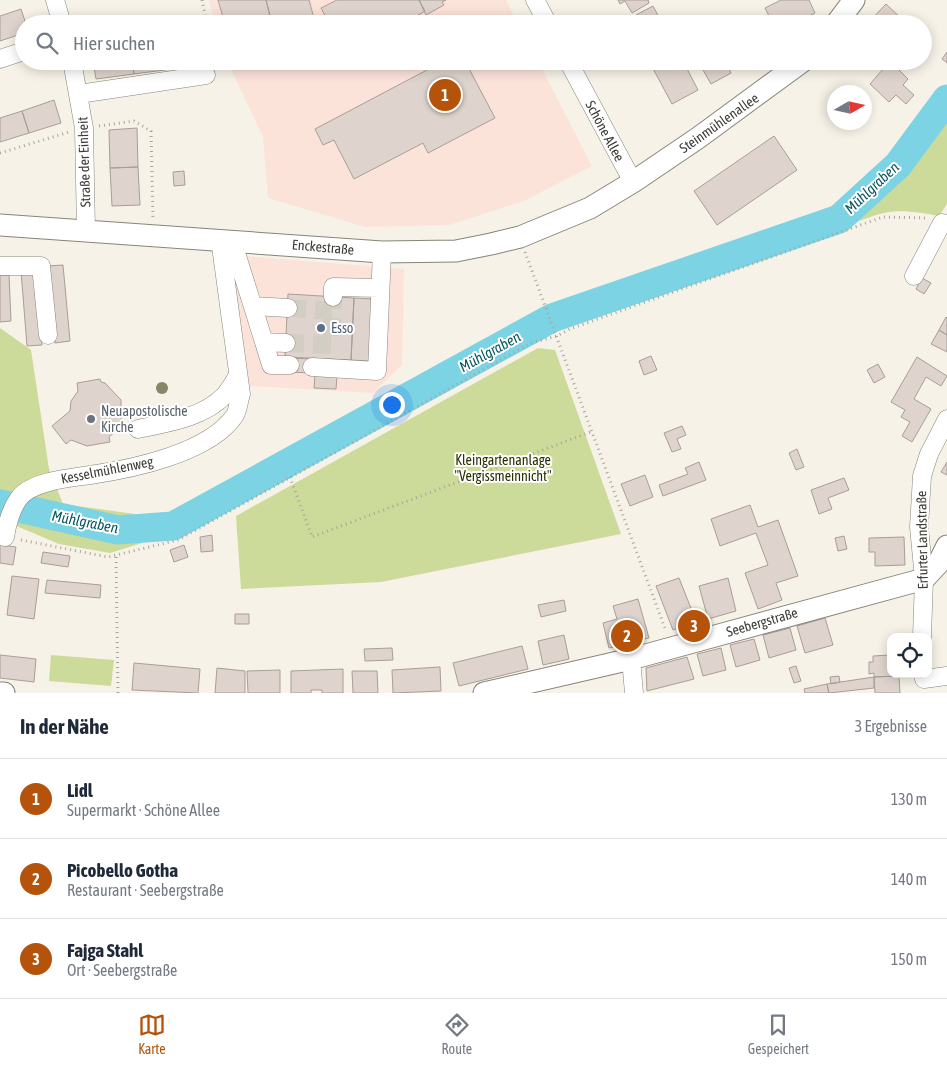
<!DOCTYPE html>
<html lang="de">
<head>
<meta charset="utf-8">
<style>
	body { margin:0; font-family:"Asap Condensed",sans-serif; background:#f2f2f3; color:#1f2937 }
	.controls { position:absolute; right:15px; bottom:15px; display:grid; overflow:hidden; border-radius:10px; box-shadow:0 2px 12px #0003 }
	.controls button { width:45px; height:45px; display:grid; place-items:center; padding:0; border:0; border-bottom:1px solid #e0e1e3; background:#fff; color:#1f2937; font:25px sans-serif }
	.compass { position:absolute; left:827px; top:85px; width:45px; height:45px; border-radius:50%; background:#fff; box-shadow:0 2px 12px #0003; rotate:81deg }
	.you { position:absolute; left:391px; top:404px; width:18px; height:18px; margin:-12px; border:4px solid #fff; border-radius:50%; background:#1a73e8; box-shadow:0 0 0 8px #1a73e833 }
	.badge { display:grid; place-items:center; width:32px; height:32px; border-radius:50%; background:#b45309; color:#fff; font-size:16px; font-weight:700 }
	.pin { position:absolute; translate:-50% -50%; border:2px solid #fff; box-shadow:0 1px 5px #0006 }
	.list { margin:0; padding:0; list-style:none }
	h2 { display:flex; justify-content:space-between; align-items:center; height:65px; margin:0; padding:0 20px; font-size:21px }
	h2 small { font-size:16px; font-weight:400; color:#747a83 }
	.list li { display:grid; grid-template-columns:32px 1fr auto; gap:15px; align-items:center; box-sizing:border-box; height:80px; padding:0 20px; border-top:1px solid #e0e1e3 }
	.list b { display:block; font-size:19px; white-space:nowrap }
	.list p { margin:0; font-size:16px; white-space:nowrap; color:#747a83 }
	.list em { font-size:16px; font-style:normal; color:#747a83 }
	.icon { flex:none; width:28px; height:28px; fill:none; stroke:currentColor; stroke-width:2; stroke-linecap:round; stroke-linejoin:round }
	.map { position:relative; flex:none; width:947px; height:693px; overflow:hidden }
	.search { position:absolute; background:#fff; box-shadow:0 2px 12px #0003; left:15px; right:15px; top:15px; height:55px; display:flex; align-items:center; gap:12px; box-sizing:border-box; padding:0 18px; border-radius:28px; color:#747a83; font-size:19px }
	.sheet { height:305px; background:#fff }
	nav { display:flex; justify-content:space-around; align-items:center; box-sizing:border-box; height:70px; border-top:1px solid #e0e1e3; background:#fff; font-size:14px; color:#747a83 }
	nav a { display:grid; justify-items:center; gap:2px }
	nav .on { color:#b45309 }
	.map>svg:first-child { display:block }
	.commercial { fill:#fbe3d9 }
	.green { fill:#ccda9a }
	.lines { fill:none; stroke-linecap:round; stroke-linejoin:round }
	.river { stroke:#7bd3e4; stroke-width:29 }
	.building { fill:#dfd4cd; stroke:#a99e97 }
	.minor-tunnel { stroke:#d2cec4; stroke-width:18; stroke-dasharray:18 9; stroke-linecap:butt }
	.minor-casing { stroke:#88847a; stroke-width:19 }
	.major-casing { stroke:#88847a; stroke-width:23 }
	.path { stroke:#a9a59d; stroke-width:3; stroke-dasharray:1 4; stroke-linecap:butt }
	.minor { stroke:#fff; stroke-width:18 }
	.major { stroke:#fff; stroke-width:21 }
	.tree { fill:#868768 }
	.service-dot { fill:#5c6f8a; stroke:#fff; stroke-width:2 }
	.worship-dot { fill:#6b7280; stroke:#fff; stroke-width:2 }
	.labels { text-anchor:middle; stroke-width:4; stroke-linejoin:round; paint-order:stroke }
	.street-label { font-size:14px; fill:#3e3c37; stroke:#fff }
	.service-label { font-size:14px; fill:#4e5e75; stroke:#fff; text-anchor:start }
	.worship-label { font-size:14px; fill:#5b616d; stroke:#fff; text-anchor:start }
	.park-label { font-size:14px; fill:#293000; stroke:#fff }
	.water-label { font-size:15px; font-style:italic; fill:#085864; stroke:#fff }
</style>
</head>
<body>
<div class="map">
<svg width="947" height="693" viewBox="0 0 947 693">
	<rect width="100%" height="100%" fill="#f7f2e7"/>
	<path class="commercial" d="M209,0H506L518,24H215Z
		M227,61H538L592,166L524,201L449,225L365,227L268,198L263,137Z
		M245,256L404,269L402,365L373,393L248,386L233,275Z"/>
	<path class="green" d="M943,107L947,110V204L939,216C922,213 901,209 884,213C856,220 830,235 800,234L839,221L898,165Z
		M0,328L31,350L49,469L63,504L135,514L142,543L110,553L59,544L0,519Z
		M538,348L555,350L621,534L381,582L241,589L236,516Z
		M51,655L114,660L111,686L49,681Z"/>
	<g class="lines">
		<path class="river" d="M0,504L118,530L173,526L552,318L839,219L898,165L947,99"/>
	</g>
	<path class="building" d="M218,0H266L272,24H225Z
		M266,0H309L314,18L293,24H272Z
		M337,0H419L425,11L404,24H326L328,21L321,8Z
		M419,0H446L442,2L444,5L426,15Z
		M618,0H648L649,3L632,13L625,1L620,4Z
		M781,0H809L815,13L794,24H773L765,8Z
		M886,4L907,24H867Z
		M653,6L661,21L667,18L670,24H640L636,15Z
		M21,9L26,24H24V33L0,41V16Z
		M947,52V63L942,59Z
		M93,61H132L134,74L96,79Z
		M132,61H171L172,69L134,74Z
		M171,61H210V64L172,69Z
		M444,61H465L495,118L428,153L423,143L354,179L334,140L323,145L315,129Z
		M649,61H683L698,90L672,104Z
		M698,61H724L731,73L711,84Z
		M739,61H750L741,66Z
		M882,61H897L894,65L908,79L903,85L914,95L906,104L896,95L889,102L870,84L884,68L880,63Z
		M54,100L61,123L29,133L22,111Z
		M22,111L29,133L0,142V118Z
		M137,128L138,167L110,168L109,130Z
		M774,136L797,170L717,225L694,191Z
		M138,167L140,205L112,206L110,168Z
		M184,171L185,185L174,186L173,172Z
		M63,265L70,341L55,343L48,266Z
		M35,270L42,345L27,346L21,271Z
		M0,275H9L11,321L0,322Z
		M922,278L931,283L924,294L916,289Z
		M288,294L354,298L351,360L285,357Z
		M354,298L372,299L369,361L351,360Z
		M946,317L947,318V335L939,330Z
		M939,330L947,335V352L931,344Z
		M651,356L657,370L644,375L639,361Z
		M917,357L947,376L941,386L926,377L914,399L931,409L912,442L902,436L910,422L901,417L905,410L891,402Z
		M290,358L313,359L312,373L289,372Z
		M878,364L885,377L874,383L867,370Z
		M315,375L337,376L336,389L314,388Z
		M100,379L101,382L105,383L121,400V407L125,408L117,430L109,437L110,442L87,446L71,440L66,444L52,426L70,411L71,401L78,391L77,383Z
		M682,426L686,435L677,439L681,449L672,452L664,433Z
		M797,449L804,467L796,470L789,453Z
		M699,462L706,480L663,496L659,485L688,474L685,468Z
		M947,462V475L941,472Z
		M645,475L653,497L630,506L621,484Z
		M844,478L849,490L828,498L832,509L819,514L811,490Z
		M750,505L758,527L778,520L798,576L776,583L782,600L758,609L745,573L768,565L756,533L720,546L711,519Z
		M212,535L213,551L201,552L200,537Z
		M844,536L847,549L838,551L835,538Z
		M904,537L905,565L875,566V552H869V538Z
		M0,545L16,547L13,565L0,563Z
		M184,545L188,557L174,562L170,550Z
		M43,552L70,556L68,567L41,563Z
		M12,576L39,579L34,619L7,615Z
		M679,578L696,621L673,630L656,586Z
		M728,578L736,611L708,619L699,586Z
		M47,580L101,585L100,598L45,593Z
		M638,599L649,638L609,648L603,623L617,619L613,606Z
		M564,600L566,611L541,617L538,605Z
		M235,614H249V624H235Z
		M825,618L833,645L805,653L797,626Z
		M790,628L796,650L769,658L763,635Z
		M564,635L569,659L543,665L538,641Z
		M754,639L760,660L736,667L730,645Z
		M522,646L528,669L459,686L453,663Z
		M392,648L393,660L365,661L364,649Z
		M721,648L726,670L703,676L697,654Z
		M0,655L36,659L34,682L0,678Z
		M891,655V674L899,676L874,677V673L869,674V662H873V656Z
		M687,657L694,679L647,691L646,668Z
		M134,663L200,669L198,693L132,690Z
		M796,666L801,681L794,683L789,668Z
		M440,667L441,691L393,693L392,670Z
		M217,668L245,671V693H215Z
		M343,669V693H322V690H311V693H291V671Z
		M280,670V693H248L247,671Z
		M352,671H377L378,693H353Z
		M839,676L840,682L831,684L830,677Z
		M899,676L900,693H875L874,677Z
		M874,677V688L829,693L827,684Z
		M827,684L829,693H805L804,689Z"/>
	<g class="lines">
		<path class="minor-tunnel" d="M288,308L332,311
			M286,343L331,345L333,297"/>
		<defs>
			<path id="minor" d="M55,0L62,24
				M535,0L548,24
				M0,59L24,51
				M72,61L84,128L86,231
				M568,61L633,182
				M79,94L206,75
				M232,240L264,342L286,343
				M0,266H41L48,335
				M914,276L942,223L947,224
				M333,297V287L380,288
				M253,306L288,308
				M264,342L271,365H290
				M312,367L377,371L382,252
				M138,429C167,423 203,418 225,395C230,389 234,382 238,375
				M0,536L5,537C7,524 11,509 19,498C32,481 70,478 90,475C132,469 210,453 235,415C238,410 239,400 241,394L220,239
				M922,637L924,579L919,527L922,476L929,454L947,419
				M631,659L634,693
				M924,679L947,676"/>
			<path id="major" d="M836,24L854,0
				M0,225L382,252L456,251L491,244L520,237L590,208L633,182L698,138L803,61
				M0,693H4
				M484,693L631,659L924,579L938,564L947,546"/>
		</defs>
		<use href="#minor" class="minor-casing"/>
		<use href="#major" class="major-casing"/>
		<path class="path" d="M202,0L207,24
			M99,126L134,121L151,131L153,218
			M0,153L69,132
			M525,252L666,631
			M290,477L312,537L593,431
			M21,540L108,557L178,540L531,343L557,336L570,329L883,217L927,218
			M116,557L118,693"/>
		<use href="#minor" class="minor"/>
		<use href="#major" class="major"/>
	</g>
	<circle class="tree" cx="162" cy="388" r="6"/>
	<circle class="service-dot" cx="321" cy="328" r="5"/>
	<circle class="worship-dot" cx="91" cy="419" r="5"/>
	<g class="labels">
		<g class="street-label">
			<text transform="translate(719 123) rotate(-35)" y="5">Steinmühlenallee</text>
			<text transform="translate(605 131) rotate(62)" y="5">Schöne Allee</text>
			<text transform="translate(84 162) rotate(-92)" y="5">Straße der Einheit</text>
			<text transform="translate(323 247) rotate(5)" y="5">Enckestraße</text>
			<text transform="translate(107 470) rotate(-11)" y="5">Kesselmühlenweg</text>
			<text transform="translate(922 540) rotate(-91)" y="5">Erfurter Landstraße</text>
			<text transform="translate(762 622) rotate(-16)" y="5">Seebergstraße</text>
		</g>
		<g class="service-label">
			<text x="331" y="333">Esso</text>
		</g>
		<g class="worship-label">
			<text x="101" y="416">Neuapostolische<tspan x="101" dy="16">Kirche</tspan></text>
		</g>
		<g class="park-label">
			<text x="503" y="465">Kleingartenanlage<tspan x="503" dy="16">"Vergissmeinnicht"</tspan></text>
		</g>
		<g class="water-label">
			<text transform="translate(872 188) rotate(-43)" y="5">Mühlgraben</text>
			<text transform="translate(490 352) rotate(-29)" y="5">Mühlgraben</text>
			<text transform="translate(85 522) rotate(11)" y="5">Mühlgraben</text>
		</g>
	</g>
</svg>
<div class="controls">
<button><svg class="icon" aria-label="locate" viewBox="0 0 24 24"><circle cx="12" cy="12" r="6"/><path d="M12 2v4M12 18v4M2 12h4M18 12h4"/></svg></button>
</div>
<svg class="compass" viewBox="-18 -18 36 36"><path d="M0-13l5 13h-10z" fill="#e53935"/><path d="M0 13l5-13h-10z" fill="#747a83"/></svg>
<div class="you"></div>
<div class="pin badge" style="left:445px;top:95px">1</div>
<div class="pin badge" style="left:627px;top:636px">2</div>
<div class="pin badge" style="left:694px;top:626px">3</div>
<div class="search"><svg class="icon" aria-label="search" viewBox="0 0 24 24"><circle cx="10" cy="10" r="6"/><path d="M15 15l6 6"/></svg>Hier suchen</div>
</div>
<section class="sheet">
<h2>In der Nähe<small>3 Ergebnisse</small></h2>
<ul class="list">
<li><span class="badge">1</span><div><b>Lidl</b><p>Supermarkt · Schöne Allee</p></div><em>130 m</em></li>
<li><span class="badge">2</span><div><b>Picobello Gotha</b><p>Restaurant · Seebergstraße</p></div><em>140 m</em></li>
<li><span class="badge">3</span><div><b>Fajga Stahl</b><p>Ort · Seebergstraße</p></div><em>150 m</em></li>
</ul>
</section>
<nav>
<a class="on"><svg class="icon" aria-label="map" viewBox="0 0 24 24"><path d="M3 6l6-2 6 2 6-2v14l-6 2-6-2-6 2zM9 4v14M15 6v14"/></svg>Karte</a>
<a><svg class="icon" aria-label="directions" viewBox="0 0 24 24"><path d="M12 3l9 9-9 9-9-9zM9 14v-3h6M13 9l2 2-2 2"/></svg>Route</a>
<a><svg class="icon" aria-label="saved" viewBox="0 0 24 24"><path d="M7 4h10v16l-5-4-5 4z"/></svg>Gespeichert</a>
</nav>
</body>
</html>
